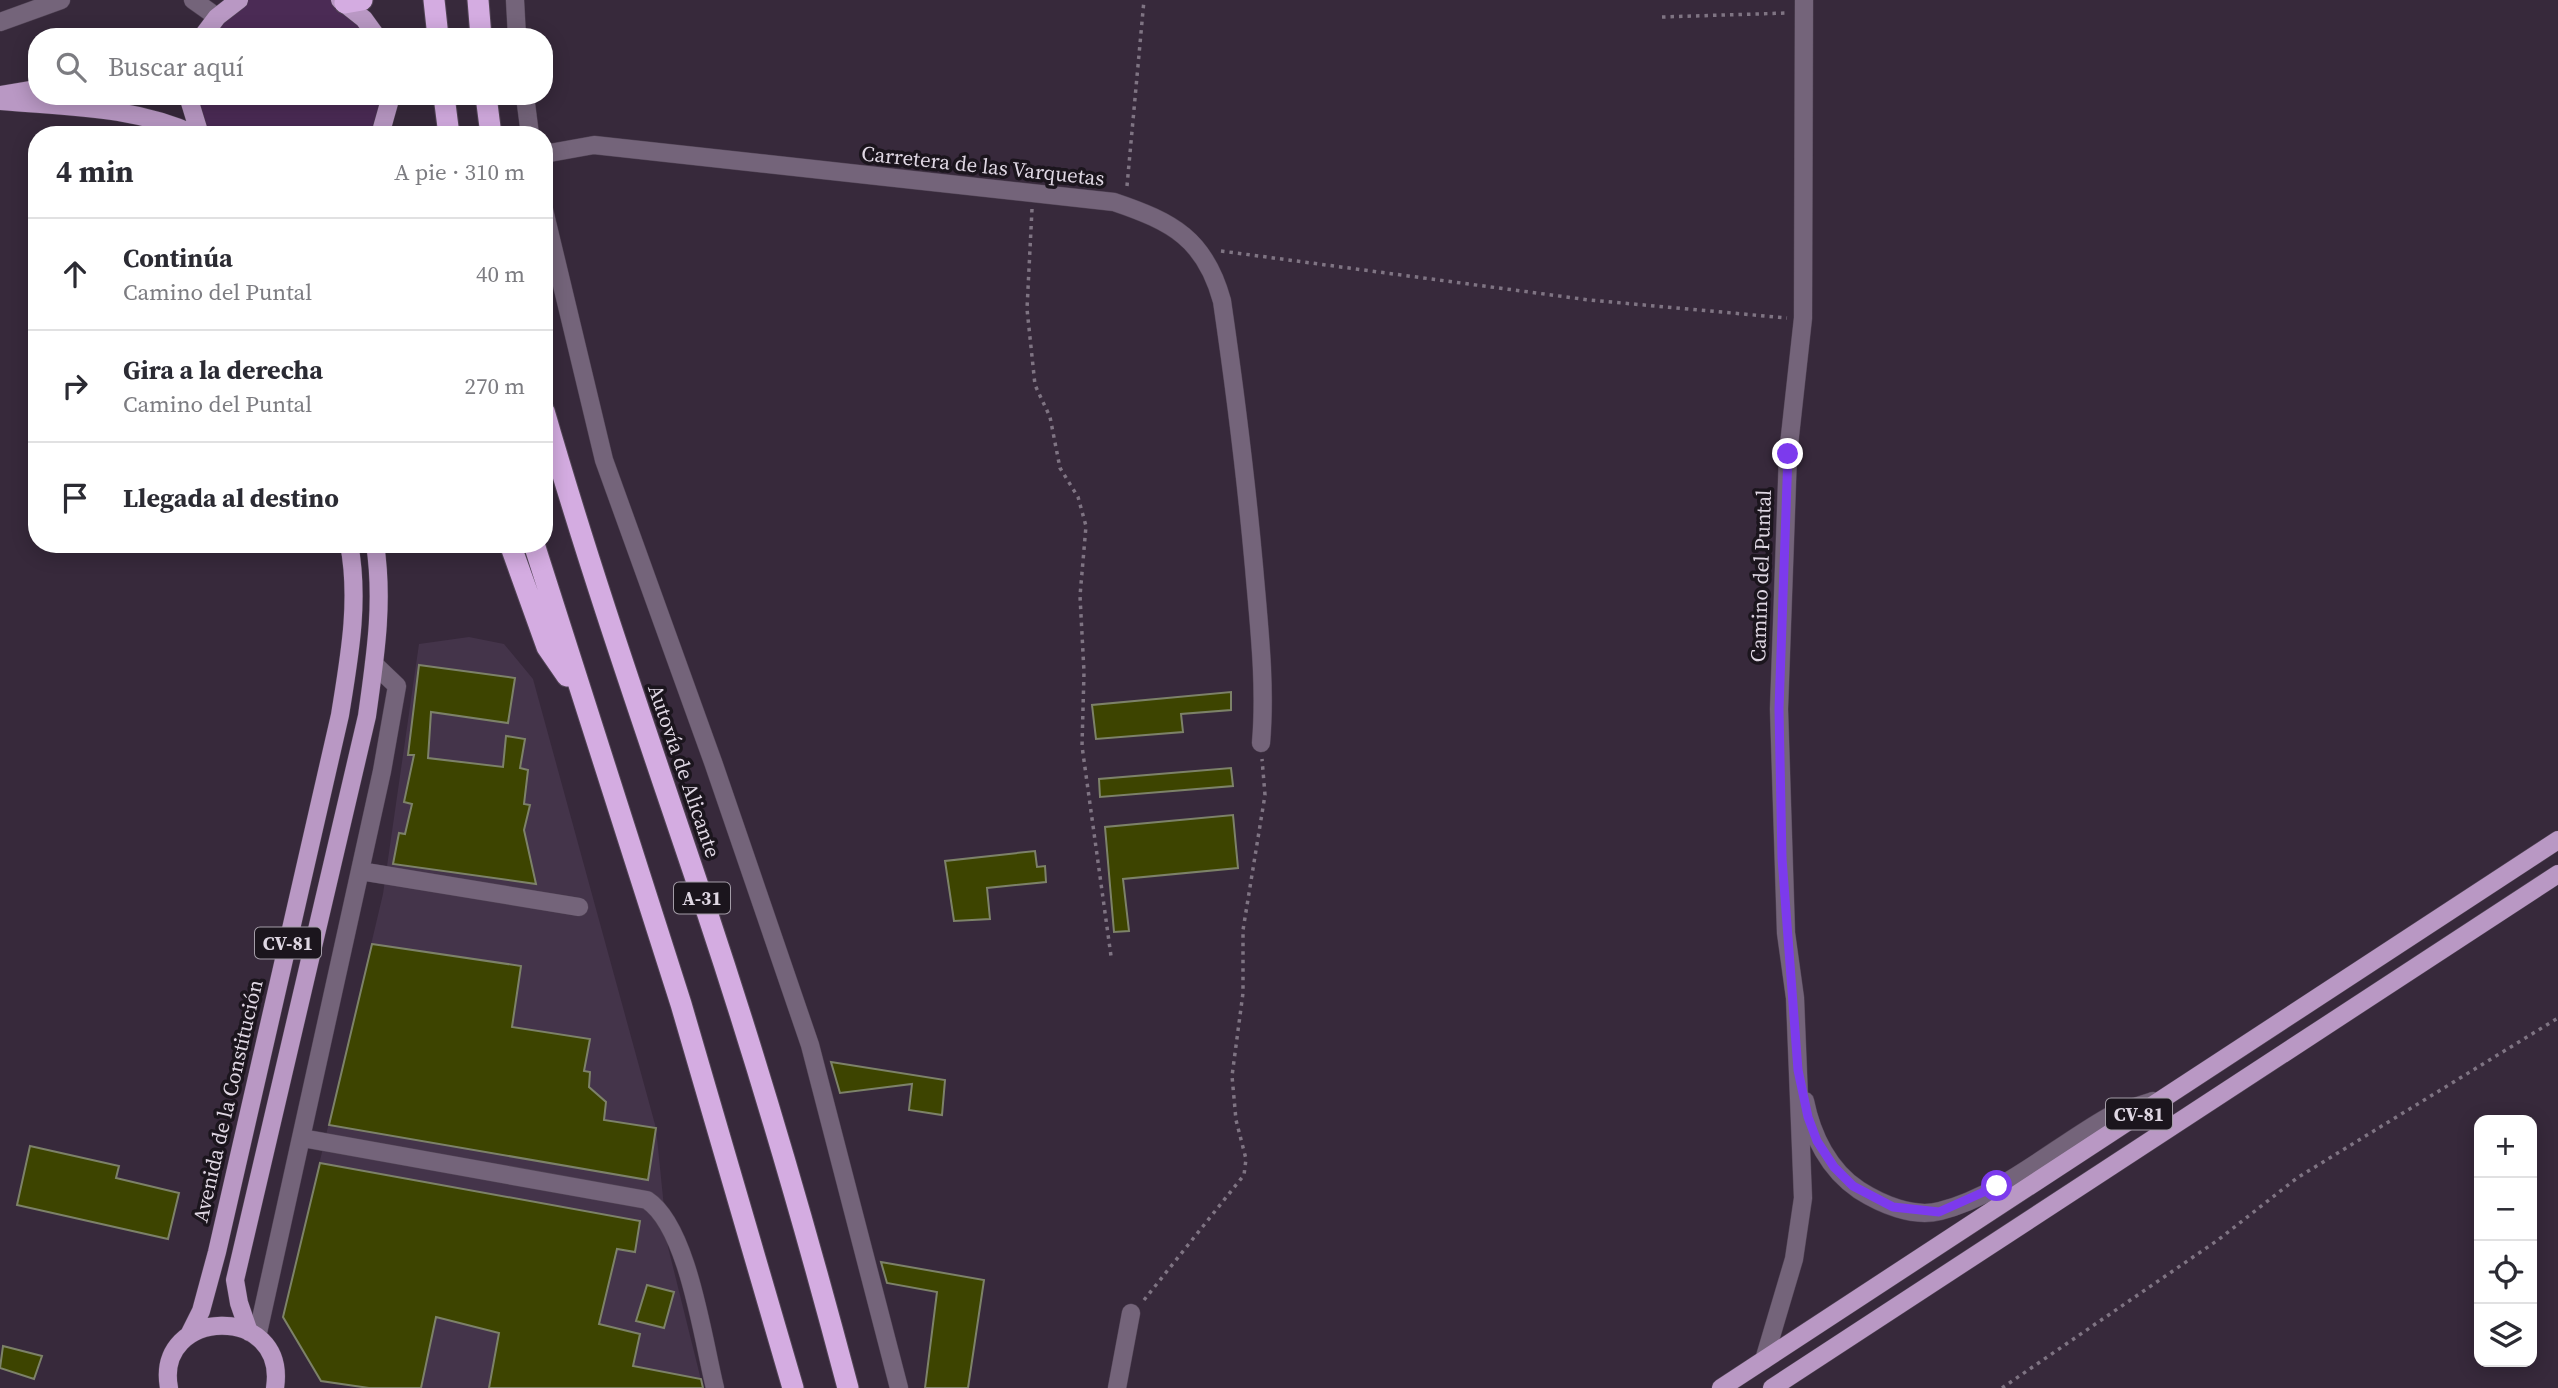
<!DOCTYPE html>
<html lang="es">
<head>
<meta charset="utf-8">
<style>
	body { margin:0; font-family:"Source Serif 4",serif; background:#f2f2f3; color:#2b2b33 }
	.controls { position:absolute; right:21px; bottom:21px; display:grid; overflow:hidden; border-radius:14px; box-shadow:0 4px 18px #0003 }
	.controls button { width:63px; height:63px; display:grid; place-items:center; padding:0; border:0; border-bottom:2px solid #e1e1e2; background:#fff; color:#2b2b33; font:35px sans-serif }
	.stop { position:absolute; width:21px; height:21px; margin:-16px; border:5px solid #7c3aed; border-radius:50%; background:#fff }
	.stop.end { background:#7c3aed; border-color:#fff; box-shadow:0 2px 7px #0008 }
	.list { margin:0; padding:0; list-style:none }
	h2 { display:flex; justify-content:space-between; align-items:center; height:91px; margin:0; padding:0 28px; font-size:30px }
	h2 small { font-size:23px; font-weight:400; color:#7c7c81 }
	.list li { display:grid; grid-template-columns:46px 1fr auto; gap:21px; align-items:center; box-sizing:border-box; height:112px; padding:0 28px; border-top:2px solid #e1e1e2 }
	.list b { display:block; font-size:26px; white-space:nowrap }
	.list p { margin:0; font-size:23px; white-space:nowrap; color:#7c7c81 }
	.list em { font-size:23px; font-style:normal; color:#7c7c81 }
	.icon { flex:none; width:38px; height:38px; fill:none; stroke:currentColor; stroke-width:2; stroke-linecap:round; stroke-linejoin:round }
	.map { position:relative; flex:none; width:2558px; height:1388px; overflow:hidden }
	.search { position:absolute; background:#fff; box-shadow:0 4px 18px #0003; left:28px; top:28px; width:525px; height:77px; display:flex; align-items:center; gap:18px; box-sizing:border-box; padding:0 24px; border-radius:28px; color:#7c7c81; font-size:26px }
	.panel { position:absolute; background:#fff; box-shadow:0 4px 18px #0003; left:28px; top:126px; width:525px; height:427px; border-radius:28px }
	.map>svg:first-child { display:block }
	.built { fill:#44344a }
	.garden { fill:#4b2b55 }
	.building { fill:#3d4400; stroke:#7d8269; stroke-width:2 }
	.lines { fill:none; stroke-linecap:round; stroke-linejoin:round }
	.minor-casing { stroke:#524556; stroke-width:19 }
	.major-casing { stroke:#524556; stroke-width:19 }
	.highway-casing { stroke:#524556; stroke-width:23 }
	.path { stroke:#7f7483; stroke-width:3.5; stroke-dasharray:3.5 5; stroke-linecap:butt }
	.minor { stroke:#74647a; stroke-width:18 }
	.major { stroke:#b998c4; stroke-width:18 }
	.highway { stroke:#d4ace1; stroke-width:21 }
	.route { stroke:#7c3aed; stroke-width:9 }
	.labels { text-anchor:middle; stroke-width:7; stroke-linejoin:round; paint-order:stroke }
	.shield { fill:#1b151d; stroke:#a49da8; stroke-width:2 }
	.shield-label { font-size:19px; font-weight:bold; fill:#dfd7e3 }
	.street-label { font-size:21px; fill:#dfd7e3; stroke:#1b151d }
</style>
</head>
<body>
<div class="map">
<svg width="2558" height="1388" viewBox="0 0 2558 1388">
	<rect width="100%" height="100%" fill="#37293b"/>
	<path class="built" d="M469,637L504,644L533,679L656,1128L668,1247L703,1388H369L321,1381L283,1317L383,894L419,644Z"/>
	<path class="garden" d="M239,0H340L377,37H202Z
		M188,96H391L380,135H200Z"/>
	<path class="building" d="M419,665L515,678L508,723L431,712L428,758L503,767L506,736L525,739L520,768L528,770L524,804L530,805L524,830L536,884L393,864L399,833L405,834L412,804L404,802L414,755H408Z
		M1231,692V710L1181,714L1183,732L1096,739L1092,705Z
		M1231,768L1233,786L1100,797L1099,779Z
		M1233,815L1238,868L1123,879L1129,931L1114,932L1105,827Z
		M1035,851L1037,867L1045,866L1046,882L987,888L990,919L954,921L945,861Z
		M372,944L521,966L512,1027L590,1039L584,1071L590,1072L589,1087L606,1102L604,1120L656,1128L648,1180L329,1125Z
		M831,1062L945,1080L942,1115L909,1110L912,1084L840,1093Z
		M30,1146L119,1166L116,1178L179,1193L168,1239L17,1205Z
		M320,1163L640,1221L635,1252L617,1249L599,1324L640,1334L633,1366L701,1379L703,1388H489L499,1333L436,1317L421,1388H369L321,1381L283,1317Z
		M881,1262L984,1280L968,1388H925L937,1292L887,1283Z
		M647,1285L674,1292L664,1328L636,1321Z
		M3,1346L42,1356L34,1379L0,1368Z"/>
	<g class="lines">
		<defs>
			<path id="minor" d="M193,0L217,17
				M515,0L517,37
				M0,22L61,0
				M525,96L530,135
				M544,154L594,145L1114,202C1173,222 1205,239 1222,301C1235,390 1246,478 1254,567C1259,626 1266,685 1261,743
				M544,210L604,460L713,762L810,1045L899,1388
				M360,871L579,907
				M1805,1101C1812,1136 1829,1170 1859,1190C1881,1204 1913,1218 1940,1211C2000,1196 2055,1147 2108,1117C2122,1110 2139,1106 2153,1101
				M302,1138L647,1200C688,1227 703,1340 715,1388
				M257,1337L382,771L397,686L374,664
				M1764,1360L1794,1259L1803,1198L1795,998L1786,933L1779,709L1788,454L1803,318L1804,0
				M1117,1388L1131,1313"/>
			<path id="major" d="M340,0L364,19L377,37
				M202,37L217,17L239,0
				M0,95L37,89
				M188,96L200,135
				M0,101C68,107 133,106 196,135
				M380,135L391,96
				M249,1332L239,1303L235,1280L367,716C375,658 384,603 375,544
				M189,1335L201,1311L217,1252L340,715C349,659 360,601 349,544
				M169,1388C154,1307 288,1303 275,1388
				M1721,1388L2558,840
				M1772,1388L2558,874"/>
			<path id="highway" d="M434,0L438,37
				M478,0L481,37
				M345,3L362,0
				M444,96L449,135
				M486,96L491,135
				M544,411C593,581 652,748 708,915C760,1071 806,1229 848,1388
				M510,544L547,647L567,676
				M534,544L681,1004L793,1388"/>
		</defs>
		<use href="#minor" class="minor-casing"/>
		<use href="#major" class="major-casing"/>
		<use href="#highway" class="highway-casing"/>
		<path class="path" d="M1662,17L1787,13
			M1127,186L1144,0
			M1032,209L1027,309L1035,385L1050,417L1060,468L1078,497L1086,526L1080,596L1084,672L1082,746L1111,956
			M1221,251L1589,300L1787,318
			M1144,1300L1244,1175L1246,1159L1236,1120L1232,1076L1243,993V930L1265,795L1262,759
			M2002,1388L2218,1240L2297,1178L2558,1018"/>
		<use href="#minor" class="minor"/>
		<use href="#major" class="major"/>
		<use href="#highway" class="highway"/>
	</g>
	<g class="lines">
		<path class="route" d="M1788,454L1779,709L1782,858L1798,1070L1808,1117L1817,1141L1834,1167L1853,1186L1893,1207L1939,1212L1997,1186"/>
	</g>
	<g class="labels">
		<g class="shield">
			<rect x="674" y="882.5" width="56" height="31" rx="5"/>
			<rect x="255" y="927.5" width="66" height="31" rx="5"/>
			<rect x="2106" y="1098.5" width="66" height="31" rx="5"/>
		</g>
		<g class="shield-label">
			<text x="702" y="905">A-31</text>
			<text x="288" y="950">CV-81</text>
			<text x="2139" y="1121">CV-81</text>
		</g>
		<g class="street-label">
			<text transform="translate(983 166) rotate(6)" y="7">Carretera de las Varquetas</text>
			<text transform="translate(1761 576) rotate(-88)" y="7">Camino del Puntal</text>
			<text transform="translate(684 771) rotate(71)" y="7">Autovía de Alicante</text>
			<text transform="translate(228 1101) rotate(-77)" y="7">Avenida de la Constitución</text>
		</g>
	</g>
</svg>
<div class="controls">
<button>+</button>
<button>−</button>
<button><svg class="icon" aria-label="locate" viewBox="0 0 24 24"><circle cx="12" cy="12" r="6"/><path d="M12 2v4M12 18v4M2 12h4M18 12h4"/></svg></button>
<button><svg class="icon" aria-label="layers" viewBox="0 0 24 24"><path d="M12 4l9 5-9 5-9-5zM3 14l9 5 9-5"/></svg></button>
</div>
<div class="stop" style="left:1997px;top:1186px"></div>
<div class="stop end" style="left:1788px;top:454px"></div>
<div class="search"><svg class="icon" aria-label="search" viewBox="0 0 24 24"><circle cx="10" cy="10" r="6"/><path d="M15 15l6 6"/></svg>Buscar aquí</div>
<section class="panel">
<h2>4 min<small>A pie · 310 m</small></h2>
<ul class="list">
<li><svg class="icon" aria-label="ahead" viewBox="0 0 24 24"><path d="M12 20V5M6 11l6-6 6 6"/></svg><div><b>Continúa</b><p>Camino del Puntal</p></div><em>40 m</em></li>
<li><svg class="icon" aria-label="right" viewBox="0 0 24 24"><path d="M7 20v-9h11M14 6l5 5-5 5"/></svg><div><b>Gira a la derecha</b><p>Camino del Puntal</p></div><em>270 m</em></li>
<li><svg class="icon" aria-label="arrive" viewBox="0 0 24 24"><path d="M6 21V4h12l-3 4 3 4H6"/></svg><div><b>Llegada al destino</b></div></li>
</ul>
</section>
</div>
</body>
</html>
